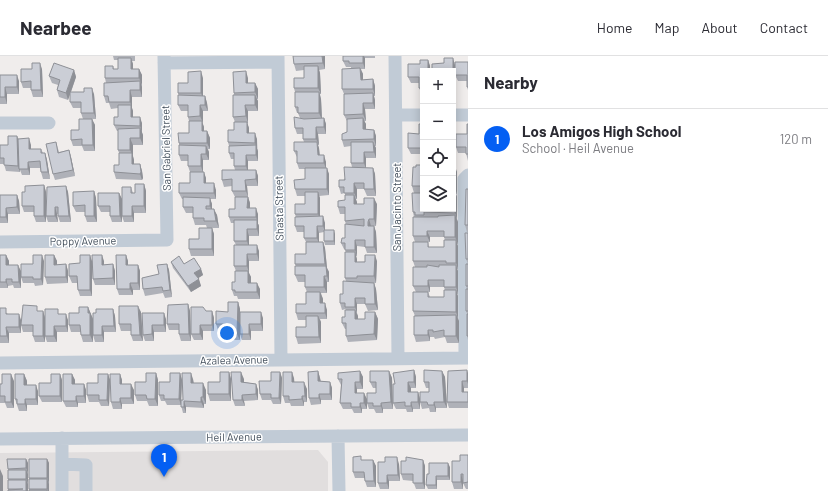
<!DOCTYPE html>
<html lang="en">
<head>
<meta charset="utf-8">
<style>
	body { margin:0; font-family:Barlow,sans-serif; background:#f2f2f3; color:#2b2b33 }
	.controls { position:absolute; right:12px; top:12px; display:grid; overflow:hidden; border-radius:0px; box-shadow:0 2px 10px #0003 }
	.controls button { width:36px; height:36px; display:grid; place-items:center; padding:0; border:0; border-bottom:1px solid #e1e1e2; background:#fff; color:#2b2b33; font:20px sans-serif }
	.you { position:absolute; left:227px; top:277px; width:14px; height:14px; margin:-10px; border:3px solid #fff; border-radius:50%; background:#1a73e8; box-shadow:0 0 0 6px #1a73e833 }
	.badge { display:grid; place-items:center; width:26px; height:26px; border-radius:50%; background:#045ff3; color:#fff; font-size:13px; font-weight:700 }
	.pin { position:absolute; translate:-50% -33px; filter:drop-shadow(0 1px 2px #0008) }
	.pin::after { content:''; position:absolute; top:21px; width:14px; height:12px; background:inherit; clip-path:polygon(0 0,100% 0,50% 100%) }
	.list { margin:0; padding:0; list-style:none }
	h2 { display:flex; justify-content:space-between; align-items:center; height:52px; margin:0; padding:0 16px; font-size:17px }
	h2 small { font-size:13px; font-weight:400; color:#7c7c81 }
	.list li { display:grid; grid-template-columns:26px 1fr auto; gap:12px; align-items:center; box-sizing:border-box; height:60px; padding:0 16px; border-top:1px solid #e1e1e2 }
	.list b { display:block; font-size:15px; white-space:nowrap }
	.list p { margin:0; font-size:13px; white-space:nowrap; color:#7c7c81 }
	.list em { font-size:13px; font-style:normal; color:#7c7c81 }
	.icon { flex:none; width:22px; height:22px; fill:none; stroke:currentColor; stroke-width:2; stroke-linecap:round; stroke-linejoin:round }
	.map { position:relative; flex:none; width:468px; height:435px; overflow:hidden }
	header { display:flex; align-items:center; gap:24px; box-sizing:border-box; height:56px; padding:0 20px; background:#fff; border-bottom:1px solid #e1e1e2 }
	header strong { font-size:19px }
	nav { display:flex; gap:22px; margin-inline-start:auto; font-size:14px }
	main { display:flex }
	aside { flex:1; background:#fff }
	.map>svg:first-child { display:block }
	.education { fill:#e1dede }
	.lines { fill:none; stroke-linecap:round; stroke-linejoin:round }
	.minor { stroke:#c1cbd6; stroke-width:13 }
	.wall { fill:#afb1b8; fill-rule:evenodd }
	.shaded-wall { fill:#8e9096 }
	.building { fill:#cbced6; stroke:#8e9096 }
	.labels { text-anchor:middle; stroke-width:3; stroke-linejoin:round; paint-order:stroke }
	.street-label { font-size:11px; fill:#434f5c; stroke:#fff }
</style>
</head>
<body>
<header>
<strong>Nearbee</strong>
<nav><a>Home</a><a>Map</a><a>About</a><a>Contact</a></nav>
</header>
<main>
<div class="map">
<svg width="468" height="435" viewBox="0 0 468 435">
	<rect width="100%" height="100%" fill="#f0edec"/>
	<path class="education" d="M318,394L328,406V435H0V397Z"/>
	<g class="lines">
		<path class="minor" d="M278,0L281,304
			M395,0L398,302
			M164,7L278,6
			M396,59H423
			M453,59H468
			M0,67H49
			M0,186L167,184L164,0
			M465,302L464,123L468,119
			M0,307L468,302
			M338,380L339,435
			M62,382V435
			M0,383L468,379
			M62,408L86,409V435"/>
	</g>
	<path class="wall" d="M113,0H135V5H132L133,8V13H139L142,19V41H132V52L133,55V61L142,67V77V76L143,79V89H133V100L134,104V108H140L142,115L143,122L142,124L116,123L114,116L119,109V97L118,94V75H117L114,69L118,61V52L111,53L109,47H106L104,40L106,27L105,22L113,10L114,13H118V4H114Z
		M293,0H325V13L319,14L320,17L321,38H320L321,43L322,62H324L326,68V78H318L319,89H318L319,92L320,99L326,106V112L329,118V139L319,140L320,142V160L325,167V174L335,178V189H325L324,185V176L319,177V186H323L325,192L327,212L329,216V226H327V237H321L323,243V247L327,254V263H320L321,266V287L298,288L296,281L306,271V264H298L296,257L306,248L307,236L305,231V226H298L295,219L296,210L295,208L306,198V186L304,182V176H297L295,170L296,161L295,158L305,148V140H297L295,133L305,123V113H299L297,107V101L294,95L304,86L303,83V78H297L295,72L300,62L298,57H297L295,51V36L294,32L304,22V14L296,15L294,8Z
		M343,0H375V2H365V13H361L363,18V24L373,23L375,30V40H374L375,44V53H365L366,65H364L366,68V73L374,74L376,80V90H375L376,92V102H366V112H373L375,118L376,140H367L364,133H357V143H356L357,148H377L376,170H374L376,176L377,197H367L365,191L357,190V200H356L357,206L377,205L376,227H374L376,233L378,254L368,255L365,248H357V257L358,260V263H365L375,256L378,263L377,284L348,286L346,280V273H345L342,267L345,261L346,253L342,254L340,247L343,238L346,225L345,222L346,196L345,193H344L341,187L345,182L346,168L345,165V158H340L338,151L345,144V137L341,138L339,131L352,111L351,107V90L344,91L342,84L347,76V65L344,59V38L342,33L351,12V11H346L343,5Z
		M428,4L430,10V15H423V38H422L419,32V27H411L408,21L420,8Z
		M468,6V34L467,31V25H458L455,19Z
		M42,13L43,41H33L31,34V32H23L21,26Z
		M74,14L76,21L71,36L94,38L96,63H92L95,69V95H84L82,90H73L71,84L79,74L83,63L81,57V52H73L70,46V37L68,44L59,41L57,34L58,29L52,27L49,20Z
		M0,19L19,25V38H7V48H0Z
		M203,22V40H205L207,47L208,55H203L202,67L204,71V75H207L210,82V93H208L209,96V104H203V116L206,122V127L216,134V143H210L212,148V153L217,159L219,172H212L214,178V200H191L189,193L199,183L207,172L206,169H195L193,162V157H186L183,151V143H182L179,137L190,127V116L188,110V105H181L179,99V87L189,77V65L188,61V55H181L178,49L179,40L178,37L188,27Z
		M248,22V27H255L258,33V43H257L258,45V55H248V67H247L249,72V77L257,83L258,105H248V114H256L258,120V130H247L248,141L250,147V152L258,158V168L259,170V180H249V189L259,195V205H249V217L251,221V227L260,233V243H238L237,240H234L232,234L235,226L236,215L234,210L236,189L234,185V167H231L229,161L235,153V141L232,135V130L224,131L222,124L235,114L234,110V103H231L229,97V90L228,86L234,74L235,66L233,61L234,39V37Z
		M423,68V98H411L408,92L419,78Z
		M468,68V105L466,97H458L456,91L467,78Z
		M453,78L456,84L455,98H453Z
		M18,83L31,89V93H41L43,97H45L47,104L50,123H43L41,116L40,112H30V119H22L20,114V116L6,115L4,108H0V89H8Z
		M56,86L59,96L69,94L71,101L75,120L55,124L53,118Z
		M423,110V137H414L412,130L416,111Z
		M453,110L457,116V138H456L457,141V163L458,166V188H457L458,190V213H457L458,215V238H457L458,240V263V262L459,265V287H447L445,281L435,283L434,281H430V285L416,286L414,279L415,260L413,255L428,236L430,241H444L445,234L444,231H430V236H416L413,230L415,211L413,205L415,186L413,180L414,161L413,156L423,153H453ZM430,181H444L445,184L444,191H429L428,186H430Z
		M144,128L146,135V157H134V166H124L122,160L131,131L133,137H135Z
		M44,129L46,136V166H36L34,160V156H24L22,150L25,136Z
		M66,130L68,136L71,166H60L58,160V158H57L58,166H48L46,160Z
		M468,133V176H467L465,169Z
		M94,135L96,142L97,166H87L85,160V156H76L73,150Z
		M119,137L122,143V166H112L110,160V156H101L98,150Z
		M0,139H17L19,145L20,158H8V167H0Z
		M468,177V284L467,280V258L466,255L467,233L466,230L468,208L466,203Z
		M0,199H6L9,205V209L21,215V232H14L13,229L8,230V232H0Z
		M54,199L57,205V209L66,208L68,215V227L47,228L45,221Z
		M126,199L128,205V209H138L140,215V234H133V239H119L117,233Z
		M44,205L43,229L35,230L34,227H23L21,221L33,208Z
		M92,205H104V209L113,208L115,215V229H95L93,223L92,210V240H80L78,234L77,227H72L69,220L80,207Z
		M171,206L201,213L203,219L198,222L201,230L191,236L173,212Z
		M167,208L169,214L172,241L165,242L163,237L145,240L143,233L159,218Z
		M238,246L240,253V284H230L227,278V274H218L216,268Z
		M188,248L190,255L191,285H181L179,278V274H169L167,268Z
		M88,251L93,263V286H83L81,279V276H71L69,269L79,257Z
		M0,252L8,258L21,264V277H9V287H0Z
		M113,253L115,260L116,276H104V286H95L93,279Z
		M39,255H43L45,261L59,258L68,264V276H57V286H47L45,280V272V286H35L33,280V276H23L21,269Z
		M206,255H212L214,262V275H203V284H194L191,278Z
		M141,256L143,285H133L131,279V275H121L119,268Z
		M240,256L263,262V275H251V284H242L240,278Z
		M142,257L166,263V276H154V285H145L143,279Z
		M414,314L416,321V332H411V336H418L420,343V353H413V356H407L406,353H396L393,347L395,328Z
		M318,315L320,322L321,325L330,326L332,332V344H321V348L311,349L309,342Z
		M360,315L363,321V333H357V337L367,343V353H362V357H354L352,353H343L340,347L341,329L338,323Z
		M389,315L392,322L393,353H383V357H376L374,353H369L367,347L376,337V332H373L370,326Z
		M442,315L445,321L447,352H436V356H430L429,352L422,353L420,346L429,336V332H426L424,326Z
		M229,316L231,323V345H210L208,338Z
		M280,316L282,322L281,348H273L271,344H262L260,338Z
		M156,317L158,324V350H149L147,345H137L135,339L146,326Z
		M180,317L182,324L181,344H183L193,323L194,327L206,334V348H204V352L186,351V357H183L181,349H167L165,345H161L159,339L170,326Z
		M468,317V332H464V336H468V352H449L447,346Z
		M24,318L27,325V329L38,335V349H27V355H19L15,343Z
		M60,318L62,324V346H42L39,340Z
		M72,318L75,324V328H84L86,334V347H78V351H66L63,345Z
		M108,318L110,324L109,350H101L99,346H89L87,339Z
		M120,318L122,324V328L134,334V348H122V353H113L111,346Z
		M294,322V326L307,333V346H304V350H291L290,347H285L283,340Z
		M244,323V326L256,328L258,334V344L244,345L245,350H235L233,344Z
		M14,325V352H7L5,347H0V328Z
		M468,399V433H466L463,427V425V433H454L452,426L460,405Z
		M26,403L28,407V435L8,434V413Z
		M47,403L49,407V435H29V422Z
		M363,404H373L376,410V431H367L365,425V422H355L353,416Z
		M423,404L425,410V433H416L413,425L403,424L401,418L406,405Z
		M399,408L400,425H389V433H380L378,427Z
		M450,411V424H437V433H428L426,429L429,418Z"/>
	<path class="shaded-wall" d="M322,0H325V13L323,7Z
		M363,0H364L365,2V13L363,7Z
		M131,2L133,8V19L131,13Z
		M453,2L455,9V27L453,22Z
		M428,4L430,10V15H428Z
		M40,7L42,13L43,41L41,34Z
		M318,10L320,17L321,38L318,32Z
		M360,12L363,18V30L361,24Z
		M139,13L142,19V29L139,22Z
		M74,14L76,21L68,44L66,37Z
		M201,15L203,22V43L201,37Z
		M246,15L248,22V34L246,27Z
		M17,19L19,25V38L17,31Z
		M373,23L375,30V40L373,33Z
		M140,25L142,31V41L140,34Z
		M255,27L258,33V43L255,36Z
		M5,31L7,38V48L5,41Z
		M92,32L94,38L96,63L94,57Z
		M130,34L132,41V52L133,55V67L131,61V49L130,46Z
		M319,36L321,43L322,64L319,57Z
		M373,37L375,44V53L373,47Z
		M255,39L258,45V55L255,49Z
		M205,40L207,47L208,55L205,49Z
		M363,47L365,53L366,65L363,58Z
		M200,49L203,55V67L200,60Z
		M245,49L248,55V67L246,60Z
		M140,61L142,67V77L140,70Z
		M324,62L326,68V78L324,71Z
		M363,62L366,68V79L363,73Z
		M92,63L95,69V95L93,89Z
		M202,65L204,71V82L202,75Z
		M247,66L249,72V83L247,77Z
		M316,71L318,78L319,89L316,83Z
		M140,72L143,79V89L140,82Z
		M374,74L376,80V90L374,83Z
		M207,75L210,82V93L207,87Z
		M255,77L257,83V93L255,87Z
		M453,78L456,84L455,98L453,92Z
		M17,80L20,86V116L18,110Z
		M29,82L31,89V100L29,93Z
		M130,82L133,89V100L130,94Z
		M317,86L319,92L320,106L318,99Z
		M373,86L376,92V102L374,96Z
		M256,89L258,95V105L256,99Z
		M206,90L209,96V104L206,98Z
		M69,94L71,101L75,120L73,114Z
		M364,96L366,102V113L364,107Z
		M45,97L47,104L50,123L48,116Z
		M132,97L134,104V115L132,108Z
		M201,98L203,104V117L201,110Z
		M246,99L248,105V117L246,110Z
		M324,99L326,106V113L324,107Z
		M28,106L30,112V119L28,113Z
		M140,108L142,115L143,122L142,124L140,118Z
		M455,110L457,116V138L455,132Z
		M327,112L329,118V139L327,133Z
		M373,112L375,118L376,140L374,133Z
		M256,114L258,120V130L256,123Z
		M204,116L206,122V134L204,127Z
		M245,124L247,130L248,141L250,147V158L247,152L248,141L246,135Z
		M214,127L216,134V143L214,137Z
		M354,127L357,133V143L354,137Z
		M144,128L146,135V157L144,150Z
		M44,129L46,136V166L44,160Z
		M66,130L68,136L71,166L69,160Z
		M455,134L457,141V163L455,157Z
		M94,135L96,142L97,166L94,160Z
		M318,136L320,142V164L318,158Z
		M119,137L122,143V166L120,160Z
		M17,139L19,145L20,158L17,151Z
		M354,139L357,146V155L354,148Z
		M210,142L212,148V156L210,150Z
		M374,142L377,148L376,170L374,163Z
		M132,150L134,157V166L132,160Z
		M55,151L57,158L58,166L55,160Z
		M6,152L8,158V167L6,161Z
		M256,152L258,158V168L256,161Z
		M214,153L217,159L219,172L216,165Z
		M455,159L458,166V188L455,181Z
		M323,160L325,167V176L323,170Z
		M369,163L371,170H368Z
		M257,164L259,170V180L257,173Z
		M317,170L319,177V188L317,182Z
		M374,170L376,176L377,197L374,191Z
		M212,172L214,178V200L212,193Z
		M247,173L249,180V192L247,185Z
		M334,174L335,178V189L334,185Z
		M427,175L430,181V186L427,180Z
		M355,184L357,190V200L355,194Z
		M456,184L458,190V213L456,207Z
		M323,186L325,192L327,212L329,216V226L327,220L326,212L325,208Z
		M257,189L259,195V205L257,198Z
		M355,196L357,203V212L355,206Z
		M247,198L249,205V217L247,210Z
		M6,199L9,205V216L6,209Z
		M42,199L44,205L43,229L41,223Z
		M54,199L57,205V215L54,209Z
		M90,199L92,205V240L90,234Z
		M102,199L104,205V216L102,209Z
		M126,199L128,205V215L126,209Z
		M375,199L377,205L376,227L374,220Z
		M66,208L68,215V227L66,221Z
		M113,208L115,215V229L113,222Z
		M167,208L169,214L172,241L170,234Z
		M18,209L21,215V232L19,226Z
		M138,209L140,215V234L138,227Z
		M456,209L458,215V238L456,231Z
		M201,213L203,219L197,223L194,217Z
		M248,215L251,221V233L248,227Z
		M324,220L327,226V237L324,231Z
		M6,223L8,230V232L6,226Z
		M199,223L201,230L191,236L188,230Z
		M428,224L430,231V236L428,230Z
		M130,227L133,234V239L130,233Z
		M257,227L260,233V243L257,236Z
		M374,227L376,233L378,254L375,248Z
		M456,234L458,240V263L456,256Z
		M320,236L323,243V254L320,247Z
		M355,242L357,248V257L355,251Z
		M238,246L240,253V284L237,278Z
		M325,247L327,254V263L325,257Z
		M188,248L190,255L191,285L189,278Z
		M138,250L141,256L143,285L140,279Z
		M88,251L93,263V286L90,279Z
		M113,253L115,260L116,276L114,270Z
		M355,254L358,260V269L355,263Z
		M43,255L45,262V286L43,280Z
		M212,255L214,262V275L212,269Z
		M261,256L263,262V275L261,268Z
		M375,256L378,263L377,284L374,278Z
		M164,257L166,263V276L164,269Z
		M19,258L21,264V277L19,271Z
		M66,258L68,264V276L66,270Z
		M456,259L459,265V287L456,280Z
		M318,260L321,266V287L319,281Z
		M249,268L251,275V284L249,278Z
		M152,269L154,276V285L152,278Z
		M200,269L203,275V284L200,278Z
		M54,270L57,276V286L54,280Z
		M102,270L104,276V286L102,279Z
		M6,271L9,277V287L7,280Z
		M428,274L430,281V285L428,279Z
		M414,314L416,321V332L414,326Z
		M467,314L468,317V328L467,325Z
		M318,315L320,322L321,332L318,325Z
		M360,315L363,321V333L360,326Z
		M389,315L392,322L393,353L391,346Z
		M442,315L445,321L447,352L444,346Z
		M229,316L231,323V345L229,338Z
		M241,316L244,323V333L241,326Z
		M280,316L282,322L281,348L279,342Z
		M292,316L294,322L295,333L292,326Z
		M156,317L158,324V350L155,343Z
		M180,317L182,324L181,349L179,343Z
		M191,317L193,323L194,334L191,327Z
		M11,318L14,325V352L11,346Z
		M24,318L27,325V335L24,329Z
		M60,318L62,324V346L60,340Z
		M72,318L75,324V334L72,328Z
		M108,318L110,324L109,350L107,344Z
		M120,318L122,324V335L120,328Z
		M462,325L464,332V342L462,336Z
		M304,326L307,333V346L305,340Z
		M330,326L332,332V344L330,338Z
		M355,326L357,333V343L355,337Z
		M408,326L411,332V343L408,336Z
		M203,327L206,334V348L203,341Z
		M84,328L86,334V347L84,340Z
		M131,328L134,334V348L131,342Z
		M256,328L258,334V344L256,338Z
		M36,329L38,335V349L36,343Z
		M418,336L420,343V353L418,346Z
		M364,337L367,343V353L364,347Z
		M319,338L321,344V348L319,342Z
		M242,339L244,345L245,350L242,344Z
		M76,340L78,347V351L76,345Z
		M302,340L304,346V350L302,343Z
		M201,341L204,348V352L201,346Z
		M120,342L122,348V353L120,346Z
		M25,343L27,349V355L25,348Z
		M184,345L186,351V357L184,351Z
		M411,346L413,353V356L411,350Z
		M434,346L436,352V356L434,349Z
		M360,347L362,353V357L360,351Z
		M381,347L383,353V357L381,350Z
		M397,401L399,408L400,425L398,419Z
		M26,403L28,407V417L26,412Z
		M47,403L49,407V427L47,422Z
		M373,404L376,410V431L374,425Z
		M423,404L425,410V433L423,427Z
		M448,407L450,411V424L448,420Z
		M0,413L3,420V435H0Z
		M26,414L28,418V427L26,423Z
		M461,418L463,425V433L461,426Z
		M387,419L389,425V433L387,427Z
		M436,420L437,424V433L436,429Z
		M47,423L49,428V435H48L47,433Z
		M26,424L28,428V435H26Z"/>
	<path class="building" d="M293,0H322L323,7L294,8Z
		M343,0H363V7H349V5H343Z
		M118,2H131V13H139V22H105V10H113V13H118Z
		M444,2H453V15H432V8L444,7Z
		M420,4H428V15H423V32H419V21H408V8H420Z
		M455,6H468V31H467V19H455Z
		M32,7H40L41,34H31V25L21,26V13H32Z
		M54,7L74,14L66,37L57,34L60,24L49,20Z
		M304,10H318V32H294V22H304Z
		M360,12L361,24L373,23V33H342V13Z
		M201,15V37H178V27H188V16Z
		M246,15V27H255V36L234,37L233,16Z
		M0,19H17V31H5V41H0Z
		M140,25V34H130V46H109L108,40H104V27Z
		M84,32H92L94,57H81V46H70V36H84Z
		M295,36H319V57H298V51H295Z
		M373,37V47H363V58L344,59V38Z
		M178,39L205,40V49H200V60L188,61V49H178Z
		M233,39H255V49H245L246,60L233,61Z
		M118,49H131V61H140V70L114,69V61H118Z
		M294,61L304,63L324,62V71H316V83H303V72H295Z
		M363,62V73L374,74V83L342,84V78L347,76V63Z
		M79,63H92L93,89H82V83L71,84V74H79Z
		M189,65H202V75H207V87H179L178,77H189Z
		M234,66H247V77H255V87L228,86V74H234Z
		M419,68H423V92H408V77L419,78Z
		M467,68H468V98H466V91H456V78H467Z
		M140,72V82H130V94H118V73Z
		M8,80H17L18,110L4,109V102H0V89H8Z
		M29,82V93H41V97H45L48,116H41L40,105L28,106V113H19L18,83Z
		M56,86L58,97L69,94L73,114L53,118L46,88Z
		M294,86H317L318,99H324V107H297V95H294Z
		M351,86H373L374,96H364V107H351Z
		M179,89L206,90V98H201V110H188V99H179Z
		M256,89V99H246V110H234V97H229V90Z
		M119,97H132V108H140L141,116L140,118L114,116V109H119Z
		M416,109H423V130H412L413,111H416Z
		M453,110H455V132H453Z
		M344,111L373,112L374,133H364V127H354V137H344V131H339V124H345Z
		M305,112H327V133H295L294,124L305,123Z
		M222,114H256V123L245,124L246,135H232V123L222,124Z
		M190,116H204V127H214V137H179V127H190Z
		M135,128H144V150H132V160H122V131H131V137H135Z
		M44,129V160H34V150H22V136H25V130Z
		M66,130L69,160H58V151H55V160H46L47,131Z
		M466,133H468V169H465Z
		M455,134V157L424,156V159H415V156H413L412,137H423V153H453V135Z
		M94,135V160H85V149L73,150V136Z
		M305,136H318V158H295V148H305Z
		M98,137H119L120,160H110V150H98Z
		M0,139H17V151L6,152V161H0Z
		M345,139H354V148H364V142H374V163H369L368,166V170H374V191H365V184H355V194H345V187H341L342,182H345V168L364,170V163L345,165V151H338V145L345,144Z
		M183,141L210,142V150H206V153H214L216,165H204V162H193V151H183Z
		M235,141H248L247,152H256V161H229V153H235Z
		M455,159V181H444V175H427V180H413V161H438V160Z
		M323,160V170H317V182H304V170H295V161Z
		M234,164H257V173H247V185H234Z
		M199,172H212V193H189V183H199Z
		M324,174H334V185H324Z
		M465,177H468V203H466Z
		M444,184H456V207H446V205H413V186H428V191H444Z
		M306,186H323L325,208H295V198H306Z
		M234,189H257V198H247V210H234Z
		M345,196H355V206H365V199H375L374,220H357V222H345Z
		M0,199H6V209H18L19,226H12V223H6V226H0Z
		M33,199H42L41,223H33V221H21V208H33Z
		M45,199H54V209L66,208V221H45Z
		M80,199H90V234H78L77,220H69V208L80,207Z
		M92,199H102V209L113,208V222L93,223Z
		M116,199H126V209H138V227H130V233H117Z
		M179,200L184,208L194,202L201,213L194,217L199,223L188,230L171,206Z
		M167,208L170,234L163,235L162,231L143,233L142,222L159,218L157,209Z
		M466,208H468V230H466Z
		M427,209L439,211V209H456V231H444V224H428V230H413V211H427Z
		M295,210H326L327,220H324V231H305V219H295Z
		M235,215H248V227H257V236H235V234H232V226H235Z
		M343,225L374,227L375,248H365V242H355V251H345V247H340V238H343Z
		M466,233H468V255H466Z
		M444,234H456V256L413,255V236H428V241H444Z
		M306,236H320V247H325V257H296V248H306Z
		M228,246H238L237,278H227L228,268H216V255L228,256Z
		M188,248L189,278H179V268H167L168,249Z
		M23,249L37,250V255H43V280H33V269H21Z
		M119,250H138L140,279H131V268H119Z
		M79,251H88V257H90V279H81L80,269H69V257H79Z
		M191,251H203L206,255H212V269H200V278H191Z
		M0,252H6V258H19V271H6L7,280H0Z
		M45,253H58V258H66V270H54V280H45Z
		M96,253H113L114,270H102V279H93V257H96Z
		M345,254H355V263H365V256H375L374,278L346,280V267H342V261H345Z
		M240,256H261V268H249V278H240Z
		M142,257H164V269H152V278L143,279Z
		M467,258H468V280H467Z
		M456,259V280H444V274L433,276V274H428V279H414V260Z
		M306,260H318L319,281H296V271H306Z
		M414,314V326H408V336H418V346H411V350H405V346L393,347V328H395L393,317Z
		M424,314L442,315L444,346H434V349H428L427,346H420V336H429V326H424Z
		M467,314V325H462V336H468V346H447L448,315Z
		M318,315V325L330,326V338H319V342H309L308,316Z
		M360,315V326H355V337H364V347H360V351H351V347H340L342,323H338V317Z
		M370,315H389L391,346L381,347V350H373V347H367V337H376V326H370Z
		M220,316H229V338H208V326H220Z
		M231,316H241V326L256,328V338L242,339V344H233Z
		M271,316H280L279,342H271V338H260L259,325H271Z
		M283,316H292V326H304L305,340H302V343L289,344V340H283Z
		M146,317H156L155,343H147L146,339H135V326H146Z
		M170,317H180L179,343H164V339H159V326H170Z
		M182,317H191V327H203V341H201V346L184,345V351H181V344H183Z
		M2,318H11V346H5V340H0V328H2Z
		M15,318H24V329H36V343H25V348H17V343H15Z
		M51,318H60V340H39V327H51Z
		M63,318H72V328H84V340H76V345H63Z
		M98,318H108L107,344H99V339H87V327H98Z
		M110,318H120V328H131V342H120V346H111Z
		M460,399H468V426L463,427V418H461V426H452V405H460Z
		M361,400V404H373L374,425H365L364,416H353V401Z
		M385,401H397L398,419H387V427H378V406H385Z
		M406,401L423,404V427H413V418H401V405H406Z
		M7,403H26V412L8,413Z
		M29,403H47V422H29Z
		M429,407H448V420H436V429H426L427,418H429Z
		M8,414H26V423H8Z
		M29,423H47V433H29Z
		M8,424H26V435H8V434L23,433H8Z
		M29,434H47V435H29Z"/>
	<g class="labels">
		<g class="street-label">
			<text transform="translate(166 92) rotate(-91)" y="4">San Gabriel Street</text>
			<text transform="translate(397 151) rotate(-90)" y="4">San Jacinto Street</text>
			<text transform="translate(279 152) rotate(-91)" y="4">Shasta Street</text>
			<text transform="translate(83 185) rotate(-1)" y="4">Poppy Avenue</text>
			<text transform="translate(234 304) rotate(-1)" y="4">Azalea Avenue</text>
			<text transform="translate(234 381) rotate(-1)" y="4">Heil Avenue</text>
		</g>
	</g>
</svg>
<div class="controls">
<button>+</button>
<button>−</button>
<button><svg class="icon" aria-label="locate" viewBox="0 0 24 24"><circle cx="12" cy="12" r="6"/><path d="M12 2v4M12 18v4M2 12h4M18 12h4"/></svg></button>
<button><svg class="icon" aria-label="layers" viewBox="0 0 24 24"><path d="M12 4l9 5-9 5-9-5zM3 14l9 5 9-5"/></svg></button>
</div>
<div class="you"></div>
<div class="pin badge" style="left:164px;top:421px">1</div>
</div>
<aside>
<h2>Nearby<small></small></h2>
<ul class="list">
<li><span class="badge">1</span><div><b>Los Amigos High School</b><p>School · Heil Avenue</p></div><em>120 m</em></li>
</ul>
</aside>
</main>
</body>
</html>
